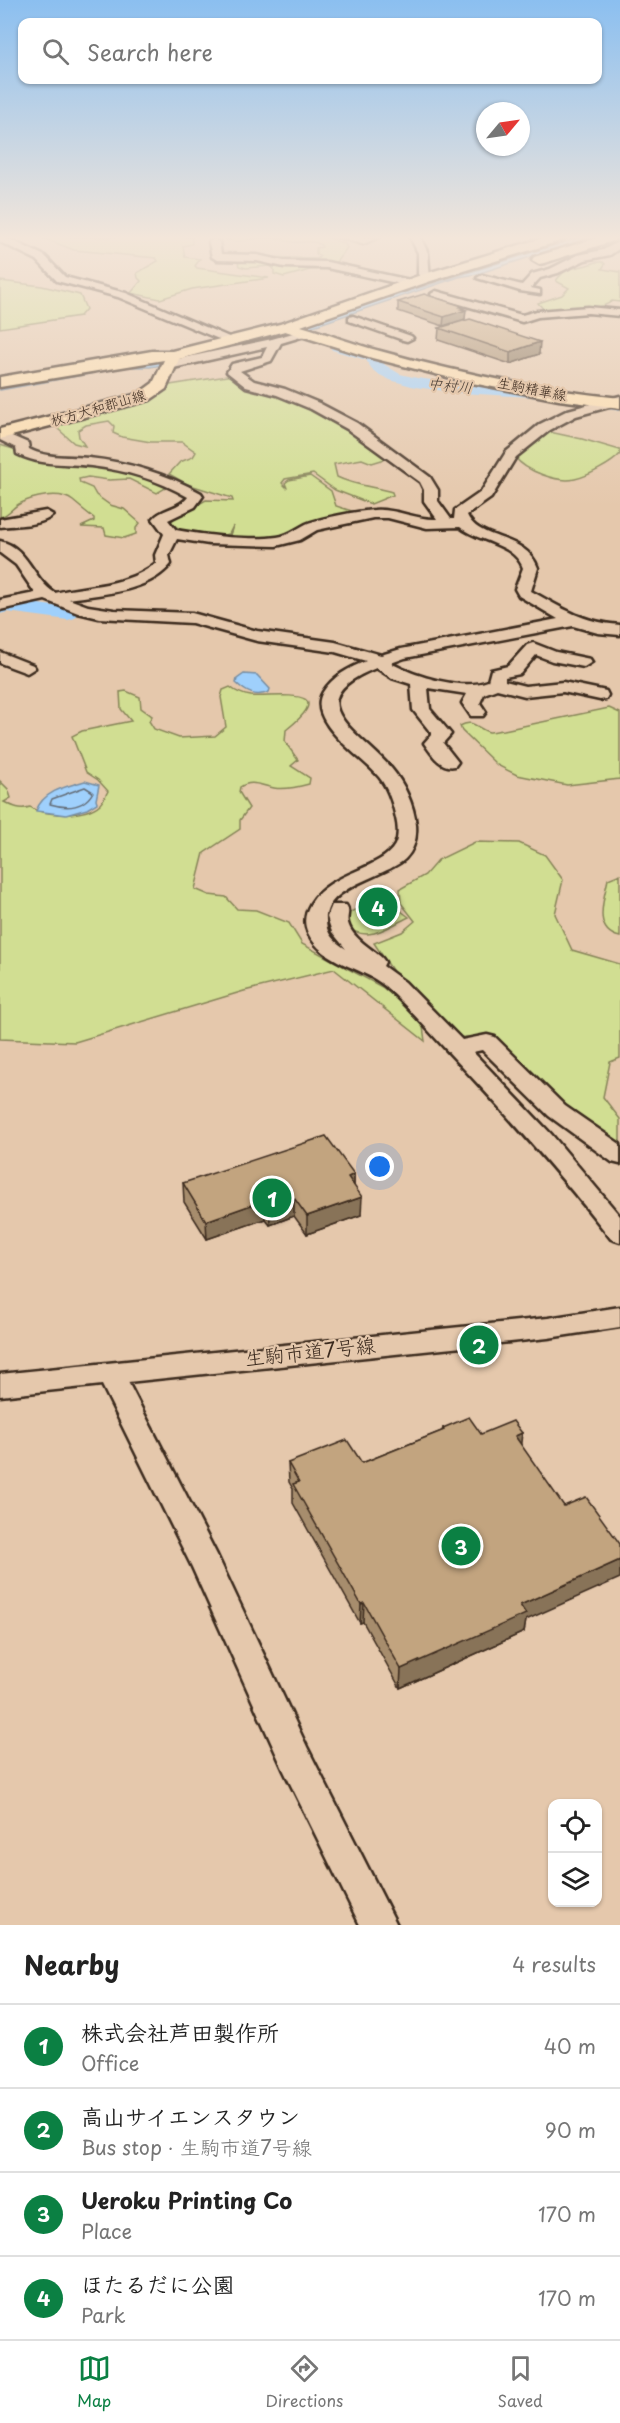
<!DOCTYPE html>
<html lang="en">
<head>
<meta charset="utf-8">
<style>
	body { margin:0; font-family:"Playpen Sans","Klee One",sans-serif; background:#f6f6f6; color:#222 }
	.controls { position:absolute; right:18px; bottom:18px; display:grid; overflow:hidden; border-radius:12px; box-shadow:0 2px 4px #0004 }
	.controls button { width:54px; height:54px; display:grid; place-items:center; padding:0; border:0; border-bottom:2px solid #e0e0e0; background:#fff; color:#222; font:30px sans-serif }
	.compass { position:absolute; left:476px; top:102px; width:54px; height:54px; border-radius:50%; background:#fff; box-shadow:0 2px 4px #0004; rotate:61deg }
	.you { position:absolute; left:380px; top:1167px; width:21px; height:21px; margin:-15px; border:4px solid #fff; border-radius:50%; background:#1a73e8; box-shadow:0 0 0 9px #1a73e833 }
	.badge { display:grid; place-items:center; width:39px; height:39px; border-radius:50%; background:#0b8043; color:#fff; font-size:20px; font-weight:700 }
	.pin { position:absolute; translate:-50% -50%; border:3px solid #fff; box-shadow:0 2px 6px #0006 }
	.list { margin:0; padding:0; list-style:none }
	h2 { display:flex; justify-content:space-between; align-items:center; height:78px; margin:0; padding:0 24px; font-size:26px }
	h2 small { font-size:20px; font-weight:400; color:#767676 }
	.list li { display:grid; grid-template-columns:39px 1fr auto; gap:18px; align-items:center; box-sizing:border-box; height:84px; padding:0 24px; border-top:2px solid #e0e0e0 }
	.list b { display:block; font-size:22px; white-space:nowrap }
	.list p { margin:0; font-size:20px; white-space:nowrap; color:#767676 }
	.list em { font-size:20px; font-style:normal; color:#767676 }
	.icon { flex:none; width:33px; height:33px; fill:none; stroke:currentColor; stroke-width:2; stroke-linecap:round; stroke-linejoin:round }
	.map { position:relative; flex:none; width:620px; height:1925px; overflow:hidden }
	.search { position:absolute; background:#fff; box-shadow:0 2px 4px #0004; left:18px; right:18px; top:18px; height:66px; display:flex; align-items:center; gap:15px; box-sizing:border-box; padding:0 21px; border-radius:12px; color:#767676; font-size:22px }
	.sheet { height:414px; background:#fff }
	nav { display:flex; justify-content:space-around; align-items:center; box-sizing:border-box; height:84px; border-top:2px solid #e0e0e0; background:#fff; font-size:16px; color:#767676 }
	nav a { display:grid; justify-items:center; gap:3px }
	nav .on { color:#0b8043 }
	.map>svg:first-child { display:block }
	.green { fill:#d1de92; stroke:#868458; stroke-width:1.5 }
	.water { fill:#9fd0fc; stroke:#778ea3; stroke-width:1.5 }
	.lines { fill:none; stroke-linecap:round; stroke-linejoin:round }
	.shore { stroke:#636c77; stroke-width:1.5 }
	.river { fill:#9fd0fc; fill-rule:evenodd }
	.minor-casing { stroke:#3b2a1e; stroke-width:5 }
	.major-casing { stroke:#3b2a1e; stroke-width:5 }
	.minor { fill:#e5c8ac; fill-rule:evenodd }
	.major { fill:#fcdcac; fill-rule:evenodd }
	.wall { fill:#a78d6d; stroke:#3b2a1e; stroke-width:1.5 }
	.shaded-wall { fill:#887359; stroke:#3b2a1e; stroke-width:1.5 }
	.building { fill:#c2a47f; stroke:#3b2a1e; stroke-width:1.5 }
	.labels { text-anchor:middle; stroke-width:4.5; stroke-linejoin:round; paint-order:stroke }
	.far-street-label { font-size:14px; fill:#3b2a1e; stroke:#e5c8ac }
	.far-water-label { font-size:15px; font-style:italic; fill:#453b34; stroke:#e5c8ac }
	.near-street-label { font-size:20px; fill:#3b2a1e; stroke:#e5c8ac }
</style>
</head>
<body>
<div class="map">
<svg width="620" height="1925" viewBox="0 0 620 1925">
	<rect width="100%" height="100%" fill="#e5c8ac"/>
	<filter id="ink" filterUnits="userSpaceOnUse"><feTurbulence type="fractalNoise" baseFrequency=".0167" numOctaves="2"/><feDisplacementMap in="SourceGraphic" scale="12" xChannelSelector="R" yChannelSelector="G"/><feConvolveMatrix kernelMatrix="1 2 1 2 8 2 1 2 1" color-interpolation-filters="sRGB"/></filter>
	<g filter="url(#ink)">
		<path class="green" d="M40,237H192V244L183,246L185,257L200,259L195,266L197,268L269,278L192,289L160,299L131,293L141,281L138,278L137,273L158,261L156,258L74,250Z
			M221,237H326L345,244L347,248L336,262L338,269L310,270L284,277L274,274V269L270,266L246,268L239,266L238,263L269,257L317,259L320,256L316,254V248L322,247L321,245C311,239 303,243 293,242C285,241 277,238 268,238C255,237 232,246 221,237Z
			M596,262H603L605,264L602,269L620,272V302L612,301C602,311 561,311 546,312L538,303L562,295L569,288L556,281C566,265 580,269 596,262Z
			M0,281L42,286L80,295L86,309L80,316L0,328Z
			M233,375L302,401L380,449L385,459L372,463L362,459L334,464L337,477C353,485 374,487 392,492L393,495L371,504L335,490L313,474L285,479L282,483L287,488L285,483L289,480L310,476L331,491L336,506L358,513L283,539L229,538L233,526L229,534C212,538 183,536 171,522L175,517L206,500L233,501L232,498L187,484L169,474L180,462L193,457L196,452L182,442H151L122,437L113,433L114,426L109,421L86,425L78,430L79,437L85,446L74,443L58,429V425L66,422L150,400L170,385Z
			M545,431L582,439L620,450V454C613,463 586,477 575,479C558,483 525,471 515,457Z
			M0,445C55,462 114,465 169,486L157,493L129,479L109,480L88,477L79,479L80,483L92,488L96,495L110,505L124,509L140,523L136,528V534L124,538L106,535L104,528L81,527L94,521V518C86,512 79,506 73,501C60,490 32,497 19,504C12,508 8,515 0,517Z
			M230,687C236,692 244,695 251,696C274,698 343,685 286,730L285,742L298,760L291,766L310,778L309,784C298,787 286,790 274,788C261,786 252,779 240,787L239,792L249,808L240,820V829L204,853L195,889L209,895L226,897L237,909L256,910L289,923L302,944L382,987L422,1020L425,1041L334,969L244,991L75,1042L0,1039V781L8,789L11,798L4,802C14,807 20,810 30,807C45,817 86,817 100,804C103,801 106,795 108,791L98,780L86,772L72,736L82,731L131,721L121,709L120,692L126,691L140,697L141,708L152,716L149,721L154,729L179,738L215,736L226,727L221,697L223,690Z
			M609,708L620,713V779L567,785L517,775L497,765L462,731L460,726C473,718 477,729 489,732C493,732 500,730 504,730Z
			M475,842L519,843L545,855L563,880L555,914L572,950L620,964V1058L610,1062L603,1097L620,1119V1149L562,1109L495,1038L460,1037L394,973L374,943L402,932L415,921L401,903L400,889L425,875L438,860Z
			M620,874V937C592,931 604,899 608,879Z
			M382,897L409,917C381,930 369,944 341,924L340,917Z"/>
		<path class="water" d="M581,237H593L477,274L459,277L281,337L181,362L150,367H127L0,390V384L183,358L232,343L275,334Z
			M244,674L257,675L270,689L269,692C255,698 246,692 236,683L237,679Z
			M85,781L99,785L96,800L97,803L87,809L66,815L36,811C43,791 67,786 85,781Z"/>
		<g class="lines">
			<path class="shore" d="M85,787L93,792C84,808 67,809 50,804L52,799Z"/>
			<path class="river" d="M337,343L376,354L385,365L400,374L417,378L461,384L531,388L620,401V411L531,397L461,393L415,387L390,380L374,372L366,360L332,350L330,347Z
				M8,600L68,608L75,610L78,614L75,618L68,620L8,612L0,614V602Z"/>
			<defs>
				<path id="minor" d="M0,237H5L45,256L65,277L126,293L236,340L234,342H226L118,297L57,281L37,260L0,242Z
					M338,237H379L363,244Z
					M410,237H420L428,253L430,280H422L418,274V253Z
					M214,239L219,242L221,254L257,255L284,261L327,262L410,280L415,283L410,286L327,268L284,267L257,261L217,260L212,257L209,242Z
					M620,241V248L610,255L585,260L558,273L540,278L531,288L540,290V294L520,291L477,278L482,275L522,285L532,274L550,269L578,255L603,250Z
					M436,291L522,315L537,311L588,307L620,310V316L588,313L538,317L522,322L432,296L431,294Z
					M353,316L411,336L413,338L407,341L403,340L349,321V317Z
					M307,329L313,332L311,334L281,343L271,361L240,371L254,381L285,389L319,403L357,423L430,477L438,490V501L451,519H454L455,510L481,492L506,452L540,424L568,410L620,396V404L576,416L550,430L516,457L491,498L467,515C479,542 526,533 538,568L531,591C564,609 582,622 620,625V635L598,633L573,626L405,658L391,663C414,676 462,691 488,681L491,670L508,666L527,645L533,643L556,652L590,659L592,662L584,667L552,661L536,655L520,674L505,677V681L525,686L563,682L606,691L608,695L606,699L600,700L563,692L525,696L497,689L484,694L480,703L486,712L483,716H471L462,703L467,694L428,688L430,709L451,734L443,743L458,762L455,766C440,769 432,754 424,743L432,734L413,710L411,684L392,678L376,668C294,701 360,732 391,768C404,783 414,805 416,825C417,838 414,850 405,859C384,878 324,886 326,921C326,934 335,942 346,949L332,932L327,917L332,905H346C351,911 346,916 348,923C352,938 371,948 382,958L385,962L383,966L405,982L462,1040L487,1035L495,1037L565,1106L620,1144V1164L612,1162L549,1116L482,1050L473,1052L552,1135L620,1216V1242L611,1239C562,1176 509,1117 454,1058C431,1034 410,1008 385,986C361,966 323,964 308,933C303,922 305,913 311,903C331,871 381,870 395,845C399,837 398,826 396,818C393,804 388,788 379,777C363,757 305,722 323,692C333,676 349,668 366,661L335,652L257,641L192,623L99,618L78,613L45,600L0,610V600L35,593L16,565L0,553V541C28,547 33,580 55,593C89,585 128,586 156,563L155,555L164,534L153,519C162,508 179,509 188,497C159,480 124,470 91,466C65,463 41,466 17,454L16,448L0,440V431L28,443L29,449C48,459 69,456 89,458C127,462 168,474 201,493L203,496L195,507L168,520L176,530C203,535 250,541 277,537C288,536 296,529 306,524C320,518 358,511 374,510C396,508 415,520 437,519L424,501V490L420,482L347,429L311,409L277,395L246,387L227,372L232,364L262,357L267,347L169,369L163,365L165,362L272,339ZM373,518H388L427,528L460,527C478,542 514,543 523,568L515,589L519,596L558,619L401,649L381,655L335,642L257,631L192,613L114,610L88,606L69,599C102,594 149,592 171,564L169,555L177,539L209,544L276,546L300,540L317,530Z
					M46,511L53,515C42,526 16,525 0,527V519Z
					M0,652L33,665L35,668L27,673L0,663Z
					M620,1307V1327L548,1338L128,1382L217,1555L308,1749L397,1925H360L284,1771L192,1567L102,1385L0,1396V1374L548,1318Z"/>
				<path id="major" d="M546,237H565L563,240L431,281L301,326C328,334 353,344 380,351C459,373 539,390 620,398V408L559,400L467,382L372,358L285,331L179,359L166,389L150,400L0,439V429L138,394L153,383L164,360L0,387V377L152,351H172L280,324L421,275Z
					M600,237H618L616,240L544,263L539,264L532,260L534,257Z"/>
			</defs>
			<use href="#minor" class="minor-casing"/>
			<use href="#major" class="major-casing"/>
			<use href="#minor" class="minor"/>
			<use href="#major" class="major"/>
		</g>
		<path class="wall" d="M398,302L462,308L463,309L465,319L443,326L398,311Z
			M439,328L539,354L510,364L438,340Z
			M354,1174V1186L361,1215L307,1234L294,1216L270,1225L265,1219L207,1239L184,1202L183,1183Z
			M443,1428L481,1434L520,1444L526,1620L524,1632L400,1688L363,1622L360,1623L293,1503V1489L289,1482L288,1463H362L442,1431Z"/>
		<path class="shaded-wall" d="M462,306V309L464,308L463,311L466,310L465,319L443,326L444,317Z
			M540,342L539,354L510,364V352Z
			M354,1174V1192L348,1177Z
			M362,1197L361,1215L307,1234V1216Z
			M294,1198V1216L270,1225L269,1207Z
			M265,1200V1219L207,1239L206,1221Z
			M522,1433L520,1452L515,1436Z
			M620,1560V1578L526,1620L524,1632L400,1688L401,1669L520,1605Z
			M364,1603L363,1622L360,1623L361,1604Z"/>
		<path class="building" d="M424,294L462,306L460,307L464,308L461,309L466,310L444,317L398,302Z
			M470,319L540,342L510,352L439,328Z
			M326,1136L354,1174L348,1177L362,1197L307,1216L294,1198L269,1207L265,1200L206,1221L183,1183Z
			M469,1417L481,1434L513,1421L522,1433L515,1436L564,1506L586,1497L620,1544V1560L520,1605L526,1614L401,1669L364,1603L361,1604L293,1484L299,1482L288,1463L347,1440L362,1463L444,1430L443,1428Z"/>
	</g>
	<linearGradient id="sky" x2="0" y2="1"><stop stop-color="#8bbff0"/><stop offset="0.47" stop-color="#f3e6da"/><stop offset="1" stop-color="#f3e6da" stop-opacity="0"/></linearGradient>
	<rect width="620" height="506" fill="url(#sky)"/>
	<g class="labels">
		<g class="far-street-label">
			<text transform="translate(532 389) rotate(11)" y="5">生駒精華線</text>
			<text transform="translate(98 408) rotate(-16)" y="5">枚方大和郡山線</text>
		</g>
		<g class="far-water-label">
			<text transform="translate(450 386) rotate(6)" y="5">中村川</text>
		</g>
		<g class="near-street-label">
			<text transform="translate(310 1352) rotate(-6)" y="7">生駒市道7号線</text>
		</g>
	</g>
</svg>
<div class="controls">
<button><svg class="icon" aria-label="locate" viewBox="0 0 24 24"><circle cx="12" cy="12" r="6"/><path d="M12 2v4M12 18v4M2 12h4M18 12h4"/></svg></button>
<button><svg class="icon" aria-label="layers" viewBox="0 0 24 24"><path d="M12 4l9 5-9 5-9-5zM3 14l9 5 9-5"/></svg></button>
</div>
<svg class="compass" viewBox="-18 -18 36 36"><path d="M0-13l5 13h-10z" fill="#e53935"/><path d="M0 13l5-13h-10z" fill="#767676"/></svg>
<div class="you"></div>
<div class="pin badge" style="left:272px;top:1198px">1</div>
<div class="pin badge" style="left:479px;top:1345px">2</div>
<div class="pin badge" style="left:461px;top:1546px">3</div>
<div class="pin badge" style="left:378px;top:907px">4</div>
<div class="search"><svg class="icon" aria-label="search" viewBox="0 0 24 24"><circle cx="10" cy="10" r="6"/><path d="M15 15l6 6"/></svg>Search here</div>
</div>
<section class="sheet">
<h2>Nearby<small>4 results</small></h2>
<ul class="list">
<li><span class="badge">1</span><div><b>株式会社芦田製作所</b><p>Office</p></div><em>40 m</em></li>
<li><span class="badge">2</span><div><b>高山サイエンスタウン</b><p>Bus stop · 生駒市道7号線</p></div><em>90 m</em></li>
<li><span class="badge">3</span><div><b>Ueroku Printing Co</b><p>Place</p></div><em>170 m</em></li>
<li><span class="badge">4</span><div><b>ほたるだに公園</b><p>Park</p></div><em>170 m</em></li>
</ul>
</section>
<nav>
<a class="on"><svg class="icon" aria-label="map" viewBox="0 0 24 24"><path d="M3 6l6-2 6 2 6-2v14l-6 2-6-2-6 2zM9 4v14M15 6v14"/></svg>Map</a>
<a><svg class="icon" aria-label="directions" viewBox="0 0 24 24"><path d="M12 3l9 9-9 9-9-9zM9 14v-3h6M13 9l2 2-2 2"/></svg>Directions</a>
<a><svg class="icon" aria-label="saved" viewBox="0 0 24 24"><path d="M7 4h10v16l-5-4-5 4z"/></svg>Saved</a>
</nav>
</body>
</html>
